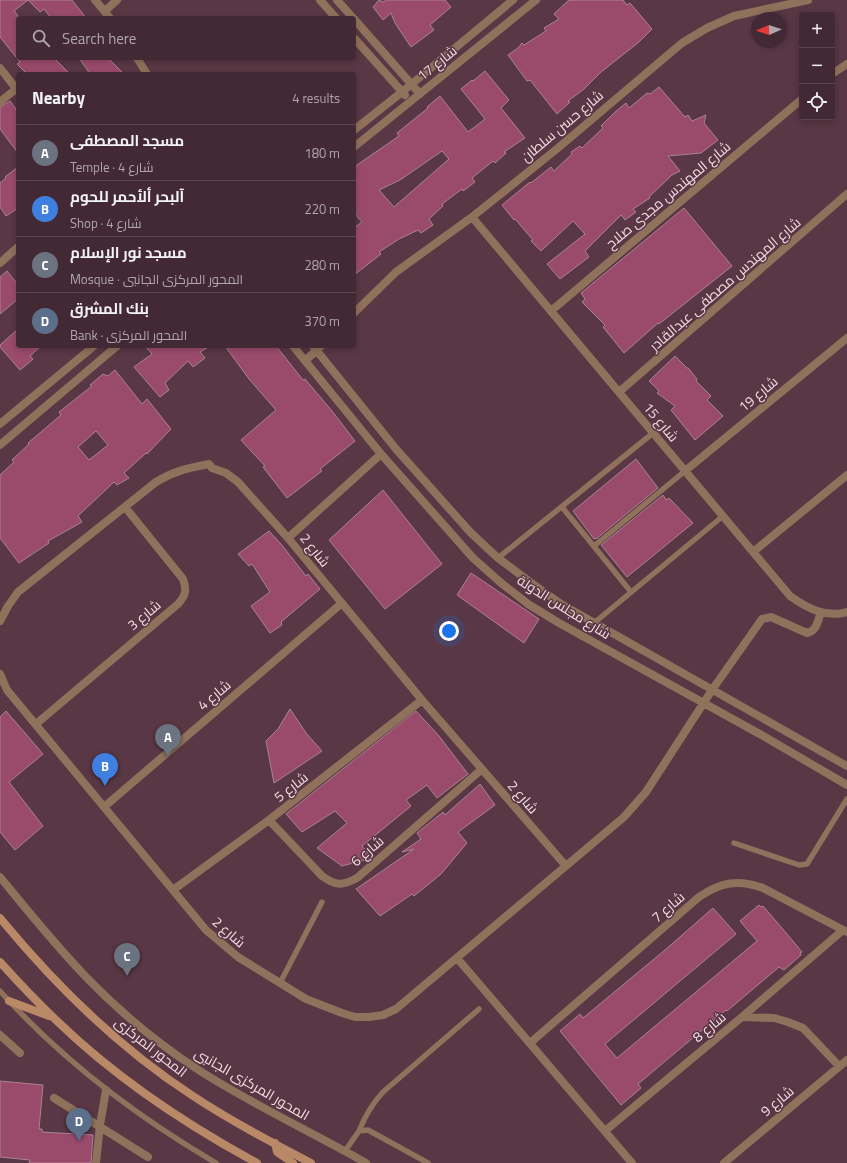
<!DOCTYPE html>
<html lang="en">
<head>
<meta charset="utf-8">
<style>
	body { margin:0; font-family:"Titillium Web",Cairo,sans-serif; background:#4d353f; color:#f1f3f6 }
	.controls { position:absolute; right:12px; top:12px; display:grid; overflow:hidden; border-radius:4px; box-shadow:0 2px 6px #0003 }
	.controls button { width:36px; height:36px; display:grid; place-items:center; padding:0; border:0; border-bottom:1px solid #5b454e; background:#432933; color:#f1f3f6; font:20px sans-serif }
	.compass { position:absolute; left:751px; top:12px; width:36px; height:36px; border-radius:50%; background:#432933; box-shadow:0 2px 6px #0003; rotate:267deg }
	.you { position:absolute; left:449px; top:631px; width:14px; height:14px; margin:-10px; border:3px solid #fff; border-radius:50%; background:#1a73e8; box-shadow:0 0 0 6px #1a73e833 }
	.badge { display:grid; place-items:center; width:26px; height:26px; border-radius:50%; background:#e69b98; color:#fff; font-size:13px; font-weight:700 }
	.pin { position:absolute; translate:-50% -33px; filter:drop-shadow(0 1px 2px #0008) }
	.pin::after { content:''; position:absolute; top:21px; width:14px; height:12px; background:inherit; clip-path:polygon(0 0,100% 0,50% 100%) }
	.list { margin:0; padding:0; list-style:none }
	h2 { display:flex; justify-content:space-between; align-items:center; height:52px; margin:0; padding:0 16px; font-size:17px }
	h2 small { font-size:13px; font-weight:400; color:#afa6ac }
	.list li { display:grid; grid-template-columns:26px 1fr auto; gap:12px; align-items:center; box-sizing:border-box; height:56px; padding:0 16px; border-top:1px solid #5b454e }
	.list b { display:block; font-size:15px; white-space:nowrap }
	.list p { margin:0; font-size:13px; white-space:nowrap; color:#afa6ac }
	.list em { font-size:13px; font-style:normal; color:#afa6ac }
	.icon { flex:none; width:22px; height:22px; fill:none; stroke:currentColor; stroke-width:2; stroke-linecap:round; stroke-linejoin:round }
	.map { position:relative; flex:none; width:847px; height:1163px; overflow:hidden }
	.search { position:absolute; background:#432933; box-shadow:0 2px 6px #0003; left:16px; top:16px; width:340px; height:44px; display:flex; align-items:center; gap:10px; box-sizing:border-box; padding:0 14px; border-radius:4px; color:#afa6ac; font-size:15px }
	.panel { position:absolute; background:#432933; box-shadow:0 2px 6px #0003; left:16px; top:72px; width:340px; height:276px; border-radius:4px }
	.map>svg:first-child { display:block }
	.building { fill:#9a4b6c; stroke:#aa8391; fill-rule:evenodd }
	.lines { fill:none; stroke-linecap:round; stroke-linejoin:round }
	.lane { stroke:#90715b; stroke-width:5.5 }
	.street { stroke:#90715b; stroke-width:8 }
	.secondary { stroke:#b98967; stroke-width:8 }
	.labels { text-anchor:middle; stroke-width:3; stroke-linejoin:round; paint-order:stroke }
	.street-label { font-size:14px; fill:#f4dee5; stroke:#593744 }
</style>
</head>
<body>
<div class="map">
<svg width="847" height="1163" viewBox="0 0 847 1163">
	<rect width="100%" height="100%" fill="#593744"/>
	<path class="building" d="M0,0H72L86,18H51L44,9L40,12L28,0L14,11L18,16V58H54L70,74H27L17,64L20,62L0,37Z
		M379,0L383,2L387,0H445L451,7L430,25L434,30L411,47L395,23L391,13L383,20L373,7Z
		M569,0H623L627,5L630,3L652,29L639,42L601,72L584,89L568,101L570,102L557,114L530,80L527,81L508,55L518,48L522,43L524,45L546,31L544,28L559,19L554,14Z
		M79,58H108L124,74H90Z
		M485,71L509,100L501,108L525,138L504,152L506,153L495,163L493,161L472,178L475,182L463,191L462,189L442,204L443,206L429,219L433,225L421,233L418,230L399,239L379,252L381,254L354,275V228L362,222L354,213V167L399,136L397,133L428,108L427,107L440,96L468,132L485,119L461,89L472,80L473,81ZM442,151L449,159L394,207L379,190L400,180Z
		M659,87L685,117L688,115L692,121L706,115L704,123L718,140L701,153L668,156L680,171L672,175L649,197L650,198L633,209L636,212L625,220L621,215L585,251L589,257L560,279L547,264L585,234L573,221L541,251L531,241L533,240L515,219L514,220L502,205L530,182L531,183L551,167L554,171L572,154L571,152L580,146L582,148L603,128L601,126L614,113L626,103L629,108L647,93L650,94Z
		M10,101L18,112V153L0,129V107Z
		M18,167V208L6,216L0,207V183L6,178L5,177Z
		M684,208L732,266L659,324L658,323L624,353L603,327L605,325L582,302L585,299L581,293Z
		M7,271L18,285V299L0,314V277Z
		M18,329V346H41L30,356L33,359L20,370L0,347V345Z
		M145,346H210L200,352L205,358L193,367L188,361L165,383L169,390L160,397L134,367L152,354Z
		M225,346H276L303,380L305,379L332,411L355,441L320,469L322,471L287,498L263,467L265,466L241,440L276,410L249,379Z
		M675,356L687,368H688L697,379L696,381L711,396L707,400L723,416L695,440L671,410L675,406L657,393L659,391L649,381Z
		M115,370L142,404L147,399L171,429L147,454L146,453L124,473L129,478L117,485L114,482L78,516L82,522L48,541L49,543L19,563L0,538V475L14,462L12,460L29,444L28,443L61,415L59,412L92,386L90,385L103,374L108,376ZM96,431L108,445L89,460L78,447Z
		M636,459L658,488L596,539L595,538L594,539L573,511Z
		M383,490L442,564L385,609L329,540Z
		M663,495L666,500L669,498L693,523L627,577L601,545Z
		M269,531L281,544L306,576L308,574L320,589L281,622L282,625L270,633L251,606L270,592L252,564L249,566L238,554Z
		M471,573L539,619L524,643L457,595Z
		M290,709L306,733L322,751L274,783L266,741L278,729Z
		M6,711L43,754L9,782L43,826L15,850L0,832V717Z
		M416,711L439,736L468,774L437,798L427,785L406,800L411,806L362,846L372,858L342,866L317,848L347,823L335,811L302,832L286,814Z
		M480,784L495,805L458,832L467,843L441,874L414,896L412,894L380,916L356,889L414,849L402,852L421,839L417,833L443,812L445,815Z
		M759,905L761,907L763,906L787,934L802,952L800,953L801,955L784,970L779,967L727,1011L726,1010L638,1084L641,1088L621,1105L560,1031L580,1014L583,1018L665,950L713,908L736,934L605,1044L617,1058L757,941L740,921Z
		M0,1081L43,1085L39,1129H42V1132L93,1135L91,1163H29L30,1160L0,1157Z"/>
	<g class="lines">
		<path class="lane" d="M562,507L631,592
			M594,546L685,471
			M498,558L653,433
			M594,623L723,516
			M734,843L799,865L807,864L847,799
			M280,983L322,902
			M0,991C63,1061 134,1115 216,1163
			M359,1131C365,1116 372,1104 383,1092L479,1009
			M345,1151L359,1131L368,1130L428,1163"/>
		<path class="street" d="M95,0L110,18
			M320,0L336,18
			M337,0L353,18
			M105,11L117,0
			M354,19L420,94
			M354,38L405,95
			M137,58L147,74
			M0,68L18,91
			M832,74L847,64
			M0,102L16,89
			M354,130L402,92L513,0
			M354,147L536,0
			M472,217L790,596C807,608 825,618 847,612
			M0,263L18,247
			M551,311L802,99
			M354,313L396,272L472,217L558,148L682,43L707,28L734,16L808,0
			M293,346L381,454L473,558L500,582L528,604L559,623L765,737L847,785
			M313,346L396,449L471,533L498,558L530,582L561,604L847,766
			M306,360L321,346
			M619,392L847,194
			M0,424L94,346
			M0,445L117,346
			M685,471L847,338
			M288,538L381,454
			M753,552L847,475
			M0,621L8,606L18,592L156,482C174,471 188,468 209,464L212,468L226,473L238,482L288,538L422,700L566,866
			M0,674L7,690L206,930L238,957L306,999L342,1013L355,1017H369L383,1015L396,1009L624,817L646,792L712,690L762,619L771,617L807,633C817,631 818,620 821,612
			M36,724L178,604C186,595 187,590 183,579L125,507
			M104,807L342,603
			M269,820L322,876C336,886 342,886 357,878L482,769
			M0,877C28,911 56,946 87,978C120,1012 157,1043 197,1069C251,1104 310,1131 366,1163
			M173,890L269,820L422,700
			M457,958L632,1163
			M742,1017L843,930
			M0,1035L20,1053
			M530,1043L699,897C721,882 738,879 763,888L847,932
			M54,1098L148,1157
			M605,1131L742,1017L774,1018L788,1022L803,1028L839,1066
			M96,1163L100,1125L106,1090
			M724,1163L847,1060"/>
		<path class="secondary" d="M0,918C56,986 119,1048 193,1096C231,1121 271,1142 311,1163
			M0,962C18,982 37,1002 57,1021C116,1078 185,1124 257,1163
			M9,1001L49,1016
			M275,1143L277,1152L293,1163"/>
	</g>
	<g class="labels">
		<g class="street-label">
			<text transform="translate(437 63) rotate(-39)" y="5">شارع 17</text>
			<text transform="translate(562 126) rotate(-40)" y="5">شارع حسن سلطان</text>
			<text transform="translate(668 195) rotate(-40)" y="5">شارع المهندس مجدى صلاح</text>
			<text transform="translate(725 284) rotate(-41)" y="5">شارع المهندس مصطفى عبدالقادر</text>
			<text transform="translate(758 394) rotate(-40)" y="5">شارع 19</text>
			<text transform="translate(661 422) rotate(50)" y="5">شارع 15</text>
			<text transform="translate(315 550) rotate(51)" y="5">شارع 2</text>
			<text transform="translate(564 607) rotate(32)" y="5">شارع مجلس الدولة</text>
			<text transform="translate(144 615) rotate(-40)" y="5">شارع 3</text>
			<text transform="translate(214 695) rotate(-40)" y="5">شارع 4</text>
			<text transform="translate(291 787) rotate(-38)" y="5">شارع 5</text>
			<text transform="translate(523 797) rotate(49)" y="5">شارع 2</text>
			<text transform="translate(367 851) rotate(-41)" y="5">شارع 6</text>
			<text transform="translate(668 907) rotate(-41)" y="5">شارع 7</text>
			<text transform="translate(229 932) rotate(41)" y="5">شارع 2</text>
			<text transform="translate(709 1027) rotate(-40)" y="5">شارع 8</text>
			<text transform="translate(151 1047) rotate(38)" y="5">المحور المركزى</text>
			<text transform="translate(252 1084) rotate(30)" y="5">المحور المركزى الجانبى</text>
			<text transform="translate(777 1101) rotate(-40)" y="5">شارع 9</text>
		</g>
	</g>
</svg>
<div class="controls">
<button>+</button>
<button>−</button>
<button><svg class="icon" aria-label="locate" viewBox="0 0 24 24"><circle cx="12" cy="12" r="6"/><path d="M12 2v4M12 18v4M2 12h4M18 12h4"/></svg></button>
</div>
<svg class="compass" viewBox="-18 -18 36 36"><path d="M0-13l5 13h-10z" fill="#e53935"/><path d="M0 13l5-13h-10z" fill="#afa6ac"/></svg>
<div class="you"></div>
<div class="pin badge" style="left:168px;top:757px;background:#6b7280">A</div>
<div class="pin badge" style="left:105px;top:786px;background:#3f7fe0">B</div>
<div class="pin badge" style="left:127px;top:976px;background:#6b7280">C</div>
<div class="pin badge" style="left:79px;top:1141px;background:#5c6f8a">D</div>
<div class="search"><svg class="icon" aria-label="search" viewBox="0 0 24 24"><circle cx="10" cy="10" r="6"/><path d="M15 15l6 6"/></svg>Search here</div>
<section class="panel">
<h2>Nearby<small>4 results</small></h2>
<ul class="list">
<li><span class="badge" style="background:#6b7280">A</span><div><b>مسجد المصطفى</b><p>Temple · شارع 4</p></div><em>180 m</em></li>
<li><span class="badge" style="background:#3f7fe0">B</span><div><b>آلبحر ألأحمر للحوم</b><p>Shop · شارع 4</p></div><em>220 m</em></li>
<li><span class="badge" style="background:#6b7280">C</span><div><b>مسجد نور الإسلام</b><p>Mosque · المحور المركزى الجانبى</p></div><em>280 m</em></li>
<li><span class="badge" style="background:#5c6f8a">D</span><div><b>بنك المشرق</b><p>Bank · المحور المركزى</p></div><em>370 m</em></li>
</ul>
</section>
</div>
</body>
</html>
